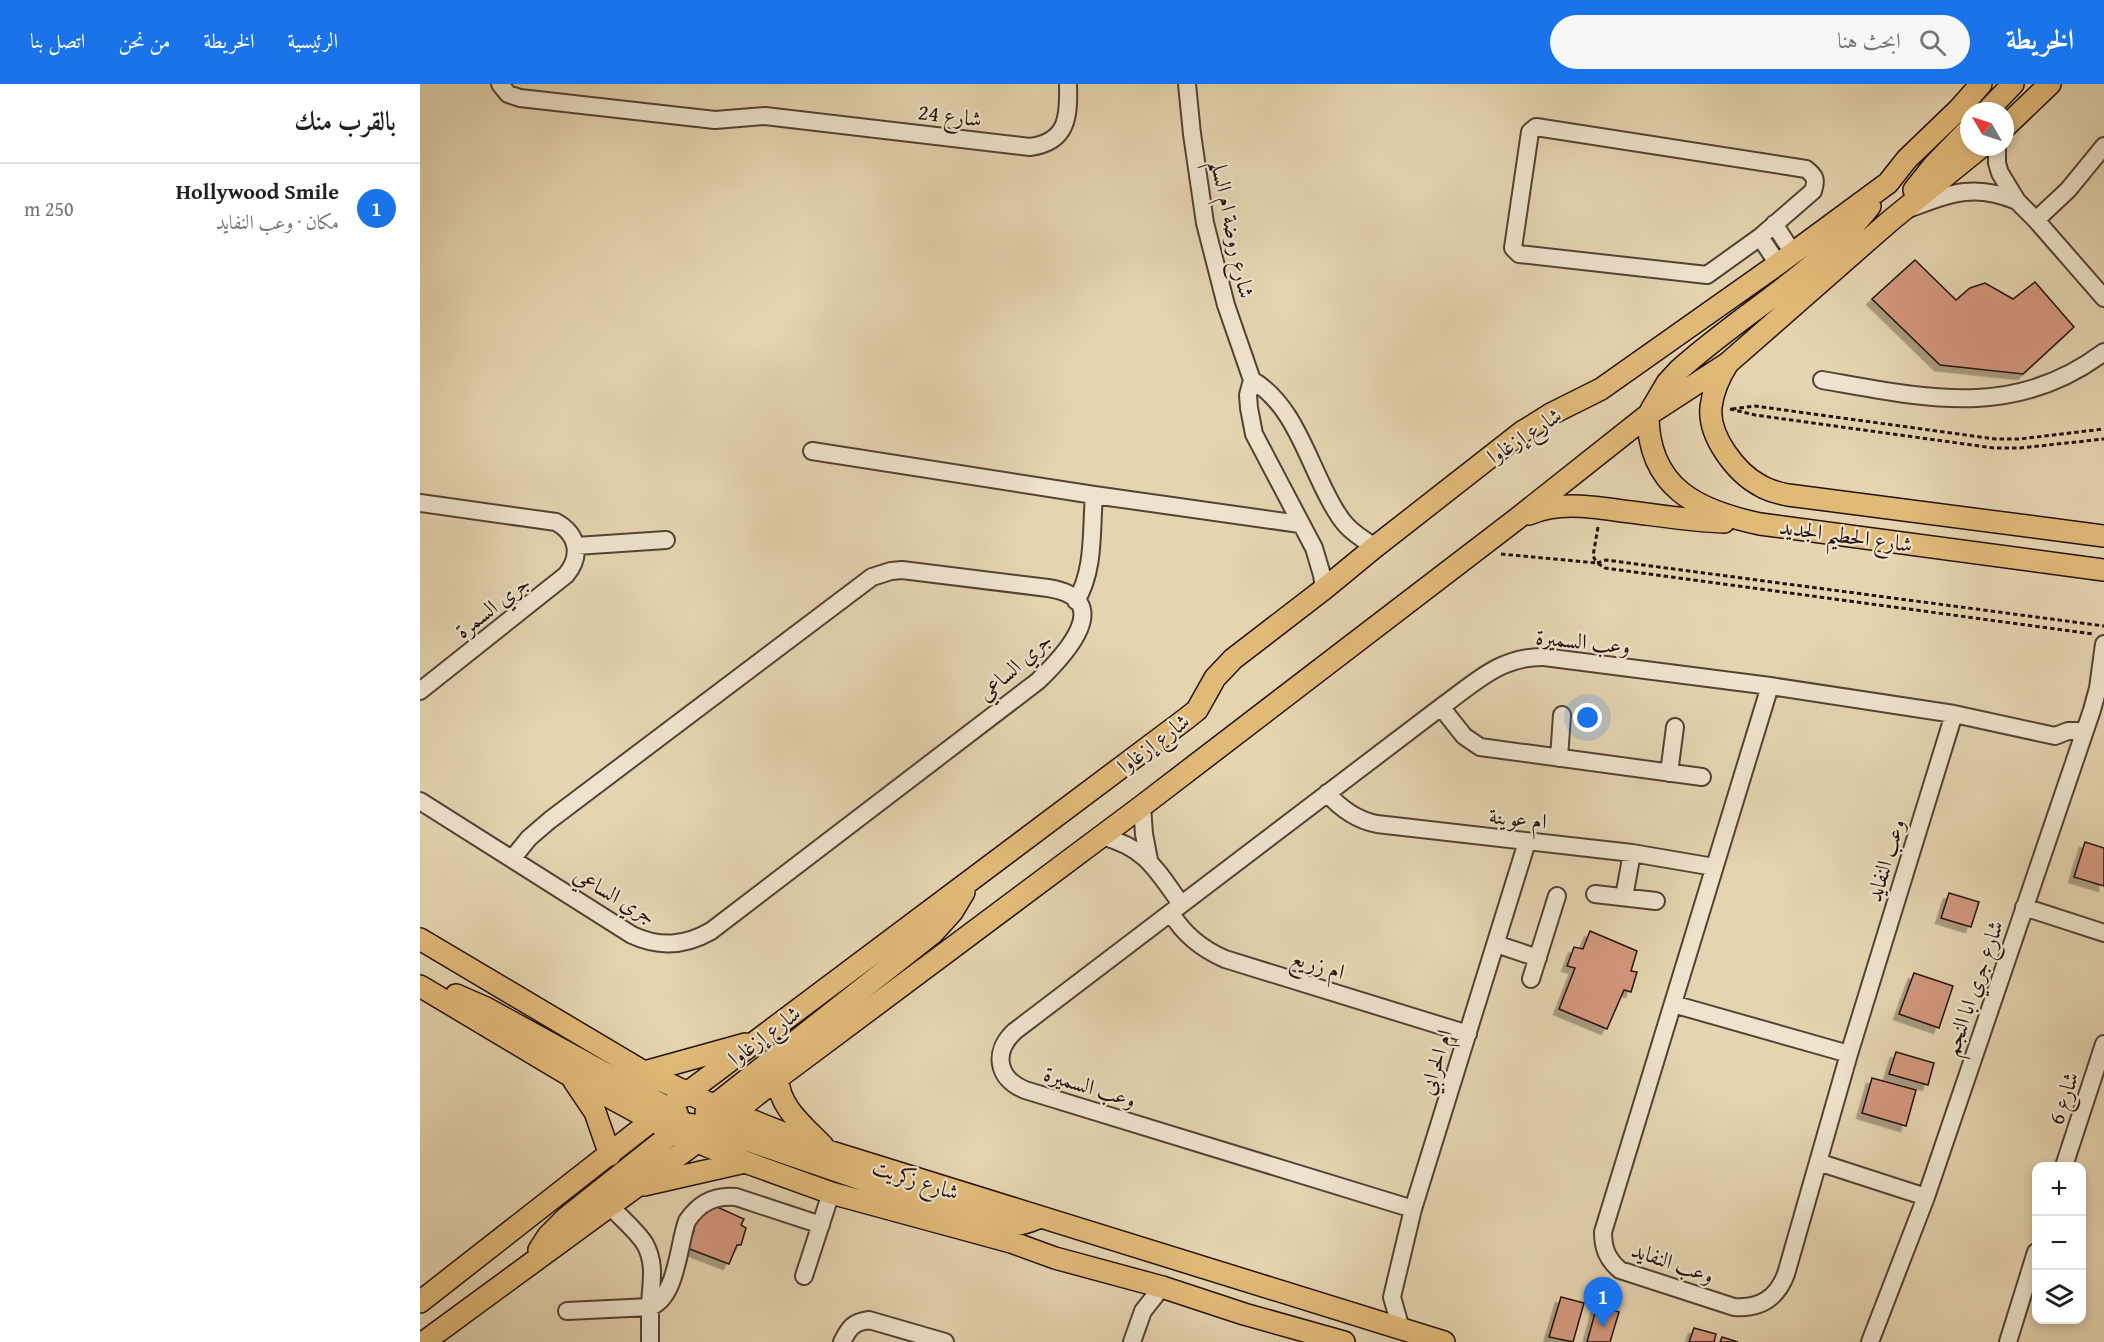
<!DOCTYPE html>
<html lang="ar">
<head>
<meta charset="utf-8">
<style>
	body { margin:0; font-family:"Gentium Book Plus",Amiri,serif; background:#f6f6f6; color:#202124; direction:rtl }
	.controls { position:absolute; right:18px; bottom:18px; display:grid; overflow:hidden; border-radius:12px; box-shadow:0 3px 9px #0003 }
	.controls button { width:54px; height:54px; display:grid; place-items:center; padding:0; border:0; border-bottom:2px solid #e0e0e0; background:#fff; color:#202124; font:30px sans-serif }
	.compass { position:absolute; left:1540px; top:18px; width:54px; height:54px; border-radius:50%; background:#fff; box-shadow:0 3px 9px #0003; rotate:309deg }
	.you { position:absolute; left:1168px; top:634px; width:21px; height:21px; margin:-15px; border:4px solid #fff; border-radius:50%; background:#1a73e8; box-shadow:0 0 0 9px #1a73e833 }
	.badge { display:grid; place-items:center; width:39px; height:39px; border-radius:50%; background:#1a73e8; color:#fff; font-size:20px; font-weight:700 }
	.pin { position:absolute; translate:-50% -50px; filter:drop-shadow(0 2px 3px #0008) }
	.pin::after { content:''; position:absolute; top:32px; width:21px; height:18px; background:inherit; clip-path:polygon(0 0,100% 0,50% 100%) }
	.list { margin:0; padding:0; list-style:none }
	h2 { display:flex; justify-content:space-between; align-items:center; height:78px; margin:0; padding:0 24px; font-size:26px }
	h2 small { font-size:20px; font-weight:400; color:#757577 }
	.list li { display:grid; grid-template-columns:39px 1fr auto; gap:18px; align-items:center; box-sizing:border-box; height:90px; padding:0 24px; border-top:2px solid #e0e0e0 }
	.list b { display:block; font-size:22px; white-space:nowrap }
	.list p { margin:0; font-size:20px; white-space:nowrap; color:#757577 }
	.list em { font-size:20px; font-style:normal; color:#757577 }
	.icon { flex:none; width:33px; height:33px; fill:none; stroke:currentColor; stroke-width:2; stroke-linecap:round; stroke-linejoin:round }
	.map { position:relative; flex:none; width:1684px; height:1258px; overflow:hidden; direction:ltr }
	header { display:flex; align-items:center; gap:36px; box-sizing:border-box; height:84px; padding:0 30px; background:#1a73e8; color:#fff }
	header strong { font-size:28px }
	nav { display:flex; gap:33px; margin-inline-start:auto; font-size:21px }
	.search { width:420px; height:54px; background:#f6f6f6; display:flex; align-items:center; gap:15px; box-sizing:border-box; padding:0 21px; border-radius:33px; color:#757577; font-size:22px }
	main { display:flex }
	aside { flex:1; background:#fff }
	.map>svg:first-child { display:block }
	.building { fill:#d3987f; stroke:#25120b; stroke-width:1.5; filter:url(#shadow) }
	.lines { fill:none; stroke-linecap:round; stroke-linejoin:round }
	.minor-casing { stroke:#554234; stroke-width:20 }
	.major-casing { stroke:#25120b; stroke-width:24 }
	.path { stroke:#25120b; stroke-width:3; stroke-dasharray:4.5 3; stroke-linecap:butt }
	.minor { stroke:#eee3cc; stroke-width:16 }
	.major { stroke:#e2ba78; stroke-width:21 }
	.labels { text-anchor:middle; stroke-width:4.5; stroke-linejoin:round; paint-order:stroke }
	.street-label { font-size:22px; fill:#25120b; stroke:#eee3cc }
</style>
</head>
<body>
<header>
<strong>الخريطة</strong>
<div class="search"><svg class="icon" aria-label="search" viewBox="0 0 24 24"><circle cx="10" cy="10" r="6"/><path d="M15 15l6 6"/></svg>ابحث هنا</div>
<nav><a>الرئيسية</a><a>الخريطة</a><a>من نحن</a><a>اتصل بنا</a></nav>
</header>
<main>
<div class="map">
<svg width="1684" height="1258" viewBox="0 0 1684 1258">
	<defs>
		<filter id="shadow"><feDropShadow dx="-5.5" dy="5.5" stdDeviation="0" flood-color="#0004"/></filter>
	</defs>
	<rect width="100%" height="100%" fill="#e5d4b0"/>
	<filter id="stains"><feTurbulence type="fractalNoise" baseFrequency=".00333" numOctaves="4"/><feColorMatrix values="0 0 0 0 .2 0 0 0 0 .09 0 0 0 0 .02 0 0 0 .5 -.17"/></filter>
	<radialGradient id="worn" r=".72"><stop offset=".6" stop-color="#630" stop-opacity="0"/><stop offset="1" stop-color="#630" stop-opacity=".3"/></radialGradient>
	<path class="building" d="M1495,176L1536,216L1550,204L1565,199L1593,215L1615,198L1654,243L1603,290L1520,281L1452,215Z
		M1665,758L1684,764V802L1654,793Z
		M1529,809L1559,818L1551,843L1521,834Z
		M1170,847L1217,867L1211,887L1217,888L1211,908L1204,906L1187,945L1139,925L1155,884L1147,882L1154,863L1163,865Z
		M1494,889L1533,902L1519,944L1479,930Z
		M1476,968L1514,979L1508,1001L1469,990Z
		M1452,994L1496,1006L1486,1042L1442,1029Z
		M286,1118L324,1135L321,1141L326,1144L321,1161H317L309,1180L267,1164L274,1147L271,1144Z
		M1141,1213L1164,1219L1153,1258L1129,1253Z
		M1177,1222L1199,1228L1190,1258H1167Z
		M1274,1244L1296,1250L1294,1258H1269Z
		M1302,1253L1318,1258H1300Z"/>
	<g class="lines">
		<defs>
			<path id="minor" d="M80,0L88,10L100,14L295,36L345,32L610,63C648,58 649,32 648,0
				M767,0L772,50L785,139L806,221L832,296L828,311L829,324L834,350L894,464L902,491L904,505
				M1116,43L1386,85C1395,92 1397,95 1393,107L1340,153L1287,191L1099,170L1093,164L1110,48Z
				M1577,63V79L1580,89L1597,117L1616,136L1684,214
				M1491,124C1531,109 1555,99 1597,117
				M1616,136L1648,106L1684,62
				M1354,140L1373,169
				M1340,153L1358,180
				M832,296C870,318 885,367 904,405C910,417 916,430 926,441C934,450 944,456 955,463
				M1402,296C1505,314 1594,336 1684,268
				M392,367L674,411L880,440
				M0,419L136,438C158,450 162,472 146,491L0,607
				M156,462L246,456
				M656,517C675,486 671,446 674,411
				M1350,602L1183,1148C1183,1164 1187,1175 1200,1186L1314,1223C1340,1225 1357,1214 1366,1190L1429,970L1534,630
				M1021,623L1044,652L1060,663L1282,693
				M1139,674L1142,631
				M1249,689L1255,643
				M907,709C921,725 936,736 957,740L1212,769L1294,783
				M0,717L212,851C240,864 265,862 291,847L618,597C644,572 698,515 628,504L482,486L471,487L452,493L130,736L109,754L92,775
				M722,722L724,750L729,776
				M681,752C725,763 736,785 761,820
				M1175,810L1236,817
				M1204,813L1212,769
				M1604,823L1684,849
				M751,829C764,851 782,865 805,875L1048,950
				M1076,860L1118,874
				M1111,895L1137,812
				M1253,920L1429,970
				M1398,1078L1506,1113
				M1644,1082L1684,960
				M190,1122C201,1134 216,1146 225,1160C237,1182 230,1202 230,1225C230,1236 230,1247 230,1258
				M993,1125L605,1006C576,994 573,967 595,947L1021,623C1055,599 1080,572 1124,573L1350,602L1534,630L1635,652L1648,647H1664
				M384,1192L411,1109
				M147,1227L230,1223C257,1213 258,1162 267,1137C279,1119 294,1111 316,1113L401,1141
				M981,1245L972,1213L993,1125L1107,758
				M422,1258C429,1244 433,1238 449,1236L525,1258
				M712,1258L723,1227L742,1203
				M1450,1258L1506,1113L1672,626L1678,604L1684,560
				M1588,1258L1616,1168"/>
			<path id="major" d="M1567,27L1593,0
				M1585,43L1630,0
				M1494,106L1514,81L1549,45
				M1308,279C1299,293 1293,306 1291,323C1288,352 1316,389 1341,402C1349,407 1359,409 1368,411L1684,452
				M1231,326L1247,299L1259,286C1322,229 1397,190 1450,122
				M1228,331C1228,404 1278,427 1340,440L1684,486
				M1109,430C1142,416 1177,424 1211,428C1242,432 1273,437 1304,438
				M0,855L224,988L293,1021L408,1067L1024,1258
				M0,902L149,991L215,1027L254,1048L325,1078L411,1109L591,1158L635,1174L742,1203L824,1230L924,1258
				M36,911L66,924L257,1029
				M224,988L325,960
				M358,994C358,1023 385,1043 403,1062
				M154,997L175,1028L190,1071
				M286,1028L513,849L532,828L544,808
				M242,1037L289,1043L572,1140C589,1143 602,1141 618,1134
				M224,1101L325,1078
				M119,1166L128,1152L146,1134L254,1048L263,1038
				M0,1218L267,1009L767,634L777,626L795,594L813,575L904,505L955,463L1102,348L1131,330L1181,305L1358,180L1468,99L1487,75L1539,25L1561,0
				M4,1258L277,1058L358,994L722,722L1098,434L1228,331L1308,279L1470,137L1561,63"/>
		</defs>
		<use href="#minor" class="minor-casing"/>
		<use href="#major" class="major-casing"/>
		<path class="path" d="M1310,325L1335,331L1574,364H1600L1684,355
			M1312,325L1335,322L1575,355H1599L1684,345
			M1178,443L1173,472L1177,479L1186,476L1684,542
			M1081,470L1177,479L1185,484L1673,550"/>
		<use href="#minor" class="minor"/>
		<use href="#major" class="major"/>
	</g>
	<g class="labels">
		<g class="street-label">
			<text transform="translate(530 31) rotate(7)" y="8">شارع 24</text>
			<text transform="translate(813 145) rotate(78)" y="8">شارع روضة ام السلم</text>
			<text transform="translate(1104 351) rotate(-33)" y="8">شارع إزغاوا</text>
			<text transform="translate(1426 451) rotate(8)" y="8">شارع الحطيم الجديد</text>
			<text transform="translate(72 522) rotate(-38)" y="8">جري السمرة</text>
			<text transform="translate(1163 557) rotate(6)" y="8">وعب السميرة</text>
			<text transform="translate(594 582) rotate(-42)" y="8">جري الساعي</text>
			<text transform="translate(733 659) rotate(-37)" y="8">شارع إزغاوا</text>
			<text transform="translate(1098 734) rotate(6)" y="8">ام عوينة</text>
			<text transform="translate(1465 776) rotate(-73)" y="8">وعب النفايد</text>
			<text transform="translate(195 811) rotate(30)" y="8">جري الساعي</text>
			<text transform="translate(898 880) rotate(17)" y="8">ام زريع</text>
			<text transform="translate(1553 904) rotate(-71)" y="8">شارع جري ابا النجم</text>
			<text transform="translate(344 951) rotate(-37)" y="8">شارع إزغاوا</text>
			<text transform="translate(1015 978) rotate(-73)" y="8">ام الحرابي</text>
			<text transform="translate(670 1002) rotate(17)" y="8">وعب السميرة</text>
			<text transform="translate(1643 1014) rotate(-72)" y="8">شارع 6</text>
			<text transform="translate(496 1095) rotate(18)" y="8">شارع زكريت</text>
			<text transform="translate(1253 1178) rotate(19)" y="8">وعب النفايد</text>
		</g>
	</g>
	<rect width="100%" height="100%" filter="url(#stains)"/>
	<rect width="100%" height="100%" fill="url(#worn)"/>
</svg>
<div class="controls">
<button>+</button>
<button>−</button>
<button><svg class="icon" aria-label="layers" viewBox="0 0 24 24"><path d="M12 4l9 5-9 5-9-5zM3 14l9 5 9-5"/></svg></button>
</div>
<svg class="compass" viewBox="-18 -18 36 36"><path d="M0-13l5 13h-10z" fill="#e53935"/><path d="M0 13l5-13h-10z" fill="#757577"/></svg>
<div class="you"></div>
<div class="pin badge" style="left:1183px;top:1243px">1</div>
</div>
<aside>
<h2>بالقرب منك<small></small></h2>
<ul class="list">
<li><span class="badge">1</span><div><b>Hollywood Smile</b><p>مكان · وعب النفايد</p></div><em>250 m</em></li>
</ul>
</aside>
</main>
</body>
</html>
